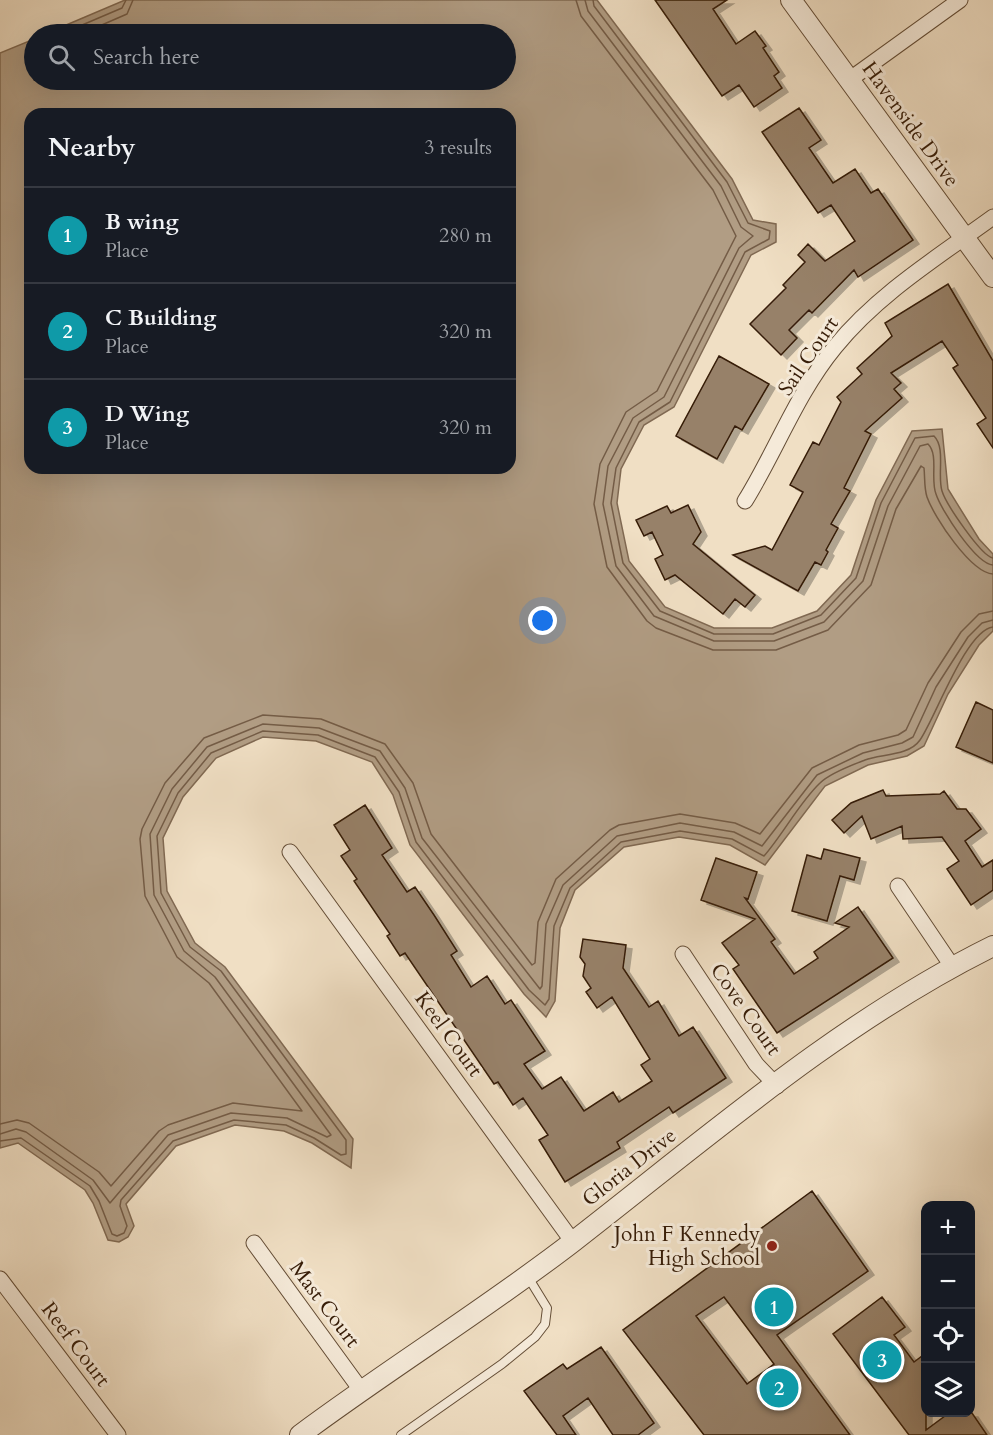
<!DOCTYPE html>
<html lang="en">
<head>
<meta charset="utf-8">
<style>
	body { margin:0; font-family:Cardo,serif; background:#242831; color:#f1f3f6 }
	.controls { position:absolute; right:18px; bottom:18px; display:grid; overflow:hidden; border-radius:12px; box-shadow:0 6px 24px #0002 }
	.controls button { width:54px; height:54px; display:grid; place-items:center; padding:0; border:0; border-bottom:2px solid #363941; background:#171b24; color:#f1f3f6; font:30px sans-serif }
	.you { position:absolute; left:543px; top:621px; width:21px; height:21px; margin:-15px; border:4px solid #fff; border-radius:50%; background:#1a73e8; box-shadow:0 0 0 9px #1a73e833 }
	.badge { display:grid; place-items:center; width:39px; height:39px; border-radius:50%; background:#d93025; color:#fff; font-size:20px; font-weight:700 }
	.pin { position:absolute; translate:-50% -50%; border:3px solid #fff; box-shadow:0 2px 6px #0006 }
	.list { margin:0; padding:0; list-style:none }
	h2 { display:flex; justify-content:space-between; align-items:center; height:78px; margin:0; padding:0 24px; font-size:26px }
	h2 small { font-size:20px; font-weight:400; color:#9ea1a6 }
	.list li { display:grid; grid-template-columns:39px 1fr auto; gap:18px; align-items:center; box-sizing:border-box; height:96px; padding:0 24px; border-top:2px solid #363941 }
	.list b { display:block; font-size:22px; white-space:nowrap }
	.list p { margin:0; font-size:20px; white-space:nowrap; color:#9ea1a6 }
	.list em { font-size:20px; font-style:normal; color:#9ea1a6 }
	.icon { flex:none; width:33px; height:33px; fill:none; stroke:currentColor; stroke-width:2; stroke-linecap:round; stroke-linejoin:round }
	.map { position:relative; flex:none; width:993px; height:1435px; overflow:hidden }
	.search { position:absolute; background:#171b24; box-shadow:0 6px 24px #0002; left:24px; top:24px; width:492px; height:66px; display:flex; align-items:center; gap:15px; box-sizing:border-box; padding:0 21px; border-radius:33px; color:#9ea1a6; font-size:22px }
	.panel { position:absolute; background:#171b24; box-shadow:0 6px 24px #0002; left:24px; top:108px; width:492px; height:366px; border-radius:18px }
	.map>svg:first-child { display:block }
	.water { fill:#b19d84; stroke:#806952; stroke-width:1.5; fill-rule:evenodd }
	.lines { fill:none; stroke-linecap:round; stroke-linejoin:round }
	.shore { stroke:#745c46; stroke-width:1.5 }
	.building { fill:#978169; stroke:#361c07; stroke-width:1.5; fill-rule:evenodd; filter:url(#shadow) }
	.service-casing { stroke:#644d36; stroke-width:10 }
	.minor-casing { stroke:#644d36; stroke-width:17 }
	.tertiary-casing { stroke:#644d36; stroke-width:22 }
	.service { stroke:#f5ead9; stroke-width:8 }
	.minor { stroke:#f5ead9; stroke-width:15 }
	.tertiary { stroke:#f5ead9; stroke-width:20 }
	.poi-dot { fill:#8f2418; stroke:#f5ead9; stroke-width:2 }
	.labels { text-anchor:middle; stroke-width:6; stroke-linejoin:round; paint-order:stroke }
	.street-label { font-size:21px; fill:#361c07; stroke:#f5ead9 }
	.poi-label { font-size:21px; fill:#361c07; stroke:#f5ead9; text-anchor:end }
</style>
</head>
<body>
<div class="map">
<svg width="993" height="1435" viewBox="0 0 993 1435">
	<defs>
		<filter id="shadow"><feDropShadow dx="6" dy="4" stdDeviation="0" flood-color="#0004"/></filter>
	</defs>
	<rect width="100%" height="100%" fill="#f0dfc4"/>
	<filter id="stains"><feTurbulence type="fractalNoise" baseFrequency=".00333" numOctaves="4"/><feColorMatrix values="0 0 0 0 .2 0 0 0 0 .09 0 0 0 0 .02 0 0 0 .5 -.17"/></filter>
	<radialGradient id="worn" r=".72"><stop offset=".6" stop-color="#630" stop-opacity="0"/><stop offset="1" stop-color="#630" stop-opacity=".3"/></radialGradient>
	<path class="water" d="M125,0H597L732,179L753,220L776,224V242L751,255L674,407L644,425L621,469L617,503L629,561L665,607L714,628H772L817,611L851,575L876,500L912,431L942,429L948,489L979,539L993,554V631L979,645L948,694L924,746L907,756L868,765L825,786L765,865L730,845L679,837L624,847L575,890L560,928L555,1001L546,1017L524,994L410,845L393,795L372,762L316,741L263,737L216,758L183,797L163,838L167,891L195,943L225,967L353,1139L351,1168L312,1143L284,1131L235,1125L176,1146L126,1204L134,1226L128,1237L119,1242L108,1240L93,1203L85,1190L18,1143L0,1148V53L34,39V80H506V34H45ZM30,114H510V468H30Z"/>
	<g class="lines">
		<path class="shore" d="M576,0L581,16L713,190L736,236L657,391L626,412L600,464L594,504L607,567L647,621L656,628L713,650H776L828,630L871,585L896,509L921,466L924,468C925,477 924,488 927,497C934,517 971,573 993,574
			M585,0L588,11L721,186L741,227L753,236L739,248L664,397L633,418L608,466L603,504L616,566L654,616L714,641H774L824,622L863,581L888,506L920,446L928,444C939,455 930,479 936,494C941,510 976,564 993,565
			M593,0L594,6L727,182L748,223L770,231L769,239L745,252L670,402L639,422L616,468L611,503L623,563L660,611L714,634H773L821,615L856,578L881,503L915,438L934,436C946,448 937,475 942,491C946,504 981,556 993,558
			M61,34L122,8L126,0
			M81,34L127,14L133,0
			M0,1124L17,1120L29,1123L99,1172L111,1186L159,1131L168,1125L233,1103L302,1111L209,983L177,957L145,896L140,839L142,829L165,783L204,738L263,715L321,719L385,744L413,783L431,834L532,965L535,963L538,922L556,879L610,830L619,825L680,814L735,823L760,834L812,768L859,745L898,735L906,730L928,683L961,632L979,614L993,611
			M0,1134L16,1129L26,1132L93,1180L110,1203L168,1135L231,1113L287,1118L327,1137L331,1135L215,977L184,951L154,895L150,834L172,789L207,747L263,724L319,728L380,751L405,788L422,838L540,989L542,986L546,924L563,885L617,836L680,823L734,832L762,846L817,775L863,753L902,743L913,737L936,687L968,637L982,623L993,620
			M0,1141L21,1138L90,1186L99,1201L112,1234L117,1236L124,1233L127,1226L120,1206L121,1200L173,1141L234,1120L286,1125L314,1138L341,1155L346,1154V1140L221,971L190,947L161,893L157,836L178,793L211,753L263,731L318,735L375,757L399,792L416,842L529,990L545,1005L549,999L554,926L570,888L621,842L680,831L732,839L764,856C784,833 799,803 820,783C830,773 852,765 865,760C881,754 909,756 920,740C935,719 966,630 993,627"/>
	</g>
	<path class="building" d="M655,0H727L713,9L736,44L755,31L766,46L763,48L779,72L774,76L782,88L754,107L739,85L722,96Z
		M799,108L821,140L809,148L833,183L855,169L871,193L878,189L913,240L858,277L854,270L812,313L809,310L789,330L797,338L781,355L750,324L786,288L783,285L805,262L798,255L808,244L825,261L855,241L831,205L818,213L762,132Z
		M948,284L993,361V448L977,424L986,418L953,368L958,365L942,341L891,373L901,383L894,389L902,398L865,431L871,434L844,488L850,491L831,524L838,528L826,550L828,552L821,565L815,562L798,591L733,555L765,546L772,550L803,492L790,485L813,442L819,445L841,402L837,397L862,374L857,368L892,336L885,323Z
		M719,356L769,384L742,430L735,426L717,459L676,436Z
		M688,505L701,532L693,544L755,595L745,607L735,599L723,614L675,575L665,580L655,559L663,555L652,532L644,536L636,520L667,506L671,513Z
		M976,702L993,710V763L956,747Z
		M883,790L886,796L940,794L944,791L957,809H966L981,829L965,841L982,867L993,860V890L971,905L947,869L959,861L942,837L903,839L902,826L871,839L862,816L844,833L832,820L851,803Z
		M365,805L392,848L382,855L407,892L415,887L434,915L457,951L451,955L471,987L487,976L505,1004L511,1000L545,1051L524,1064L542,1089L561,1077L584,1111L613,1092L619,1102L652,1081L641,1065L650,1059L612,997L597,1008L586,992L591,988L583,976L585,964L580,957L583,939L626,945L623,968L649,1007L658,1001L679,1036L693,1027L726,1078L673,1113L669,1107L617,1142L620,1148L565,1182L539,1140L548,1135L523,1098L513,1105L498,1082L494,1084L405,953L400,956L387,936L390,934L354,881L357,879L341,856L350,850L334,825Z
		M824,849L860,858L854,880L840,876L827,921L792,911L807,855L821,859Z
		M716,858L757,872L748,899L745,898L775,939L771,942L794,974L818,958L814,952L849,927L835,923L858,907L893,958L777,1033L733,969L739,965L722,943L755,919L701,900Z
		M812,1191L868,1271L777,1335L850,1435H704L623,1330ZM724,1297L774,1364L747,1384L696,1316Z
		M882,1297L905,1327L894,1335L914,1362L926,1353V1430L949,1413H972L987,1435H909L833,1334Z
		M601,1347L654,1423L638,1435H613L588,1398L563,1416L576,1435H557L524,1391L563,1364L567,1369Z"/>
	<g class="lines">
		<defs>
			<path id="service" d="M401,1435L502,1364L535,1337L545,1324L547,1308L528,1277"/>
			<path id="minor" d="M849,80L960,0
				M745,501C776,451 797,393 835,347C878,294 938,257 993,217
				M290,852L573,1242
				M898,886L952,966
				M683,954L756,1064L777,1086
				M254,1243L361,1390
				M0,1279L118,1435"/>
			<path id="tertiary" d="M791,0L993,277
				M300,1435C390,1368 486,1309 574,1241C708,1137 841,1021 993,946"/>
		</defs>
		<use href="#service" class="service-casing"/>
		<use href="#minor" class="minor-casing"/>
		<use href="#tertiary" class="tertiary-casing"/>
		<use href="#service" class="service"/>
		<use href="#minor" class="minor"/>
		<use href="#tertiary" class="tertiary"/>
	</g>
	<circle class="poi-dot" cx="772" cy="1246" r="6"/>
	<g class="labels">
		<g class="street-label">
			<text transform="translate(911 124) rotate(54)" y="7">Havenside Drive</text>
			<text transform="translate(808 356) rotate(-56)" y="7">Sail Court</text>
			<text transform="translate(746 1009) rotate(55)" y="7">Cove Court</text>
			<text transform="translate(449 1034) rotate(54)" y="7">Keel Court</text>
			<text transform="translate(629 1167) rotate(-38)" y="7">Gloria Drive</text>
			<text transform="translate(325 1304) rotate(53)" y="7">Mast Court</text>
			<text transform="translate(76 1344) rotate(53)" y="7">Reef Court</text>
		</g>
		<g class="poi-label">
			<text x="760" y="1241">John F Kennedy<tspan x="760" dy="24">High School</tspan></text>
		</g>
	</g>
	<rect width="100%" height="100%" filter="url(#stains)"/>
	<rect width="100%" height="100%" fill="url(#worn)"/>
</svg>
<div class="controls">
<button>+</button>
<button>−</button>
<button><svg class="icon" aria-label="locate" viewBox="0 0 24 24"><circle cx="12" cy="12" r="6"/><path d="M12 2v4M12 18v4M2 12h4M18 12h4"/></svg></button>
<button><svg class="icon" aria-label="layers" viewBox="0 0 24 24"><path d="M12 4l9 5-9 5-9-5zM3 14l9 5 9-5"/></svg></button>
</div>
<div class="you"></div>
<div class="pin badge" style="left:774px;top:1307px;background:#0f9aa8">1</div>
<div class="pin badge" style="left:779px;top:1388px;background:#0f9aa8">2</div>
<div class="pin badge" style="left:882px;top:1360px;background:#0f9aa8">3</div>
<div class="search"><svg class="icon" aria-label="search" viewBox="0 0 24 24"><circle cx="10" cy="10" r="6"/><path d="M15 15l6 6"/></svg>Search here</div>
<section class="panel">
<h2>Nearby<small>3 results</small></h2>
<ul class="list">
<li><span class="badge" style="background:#0f9aa8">1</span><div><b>B wing</b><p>Place</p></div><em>280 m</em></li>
<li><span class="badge" style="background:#0f9aa8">2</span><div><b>C Building</b><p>Place</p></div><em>320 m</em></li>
<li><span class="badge" style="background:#0f9aa8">3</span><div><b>D Wing</b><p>Place</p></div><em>320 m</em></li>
</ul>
</section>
</div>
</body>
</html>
